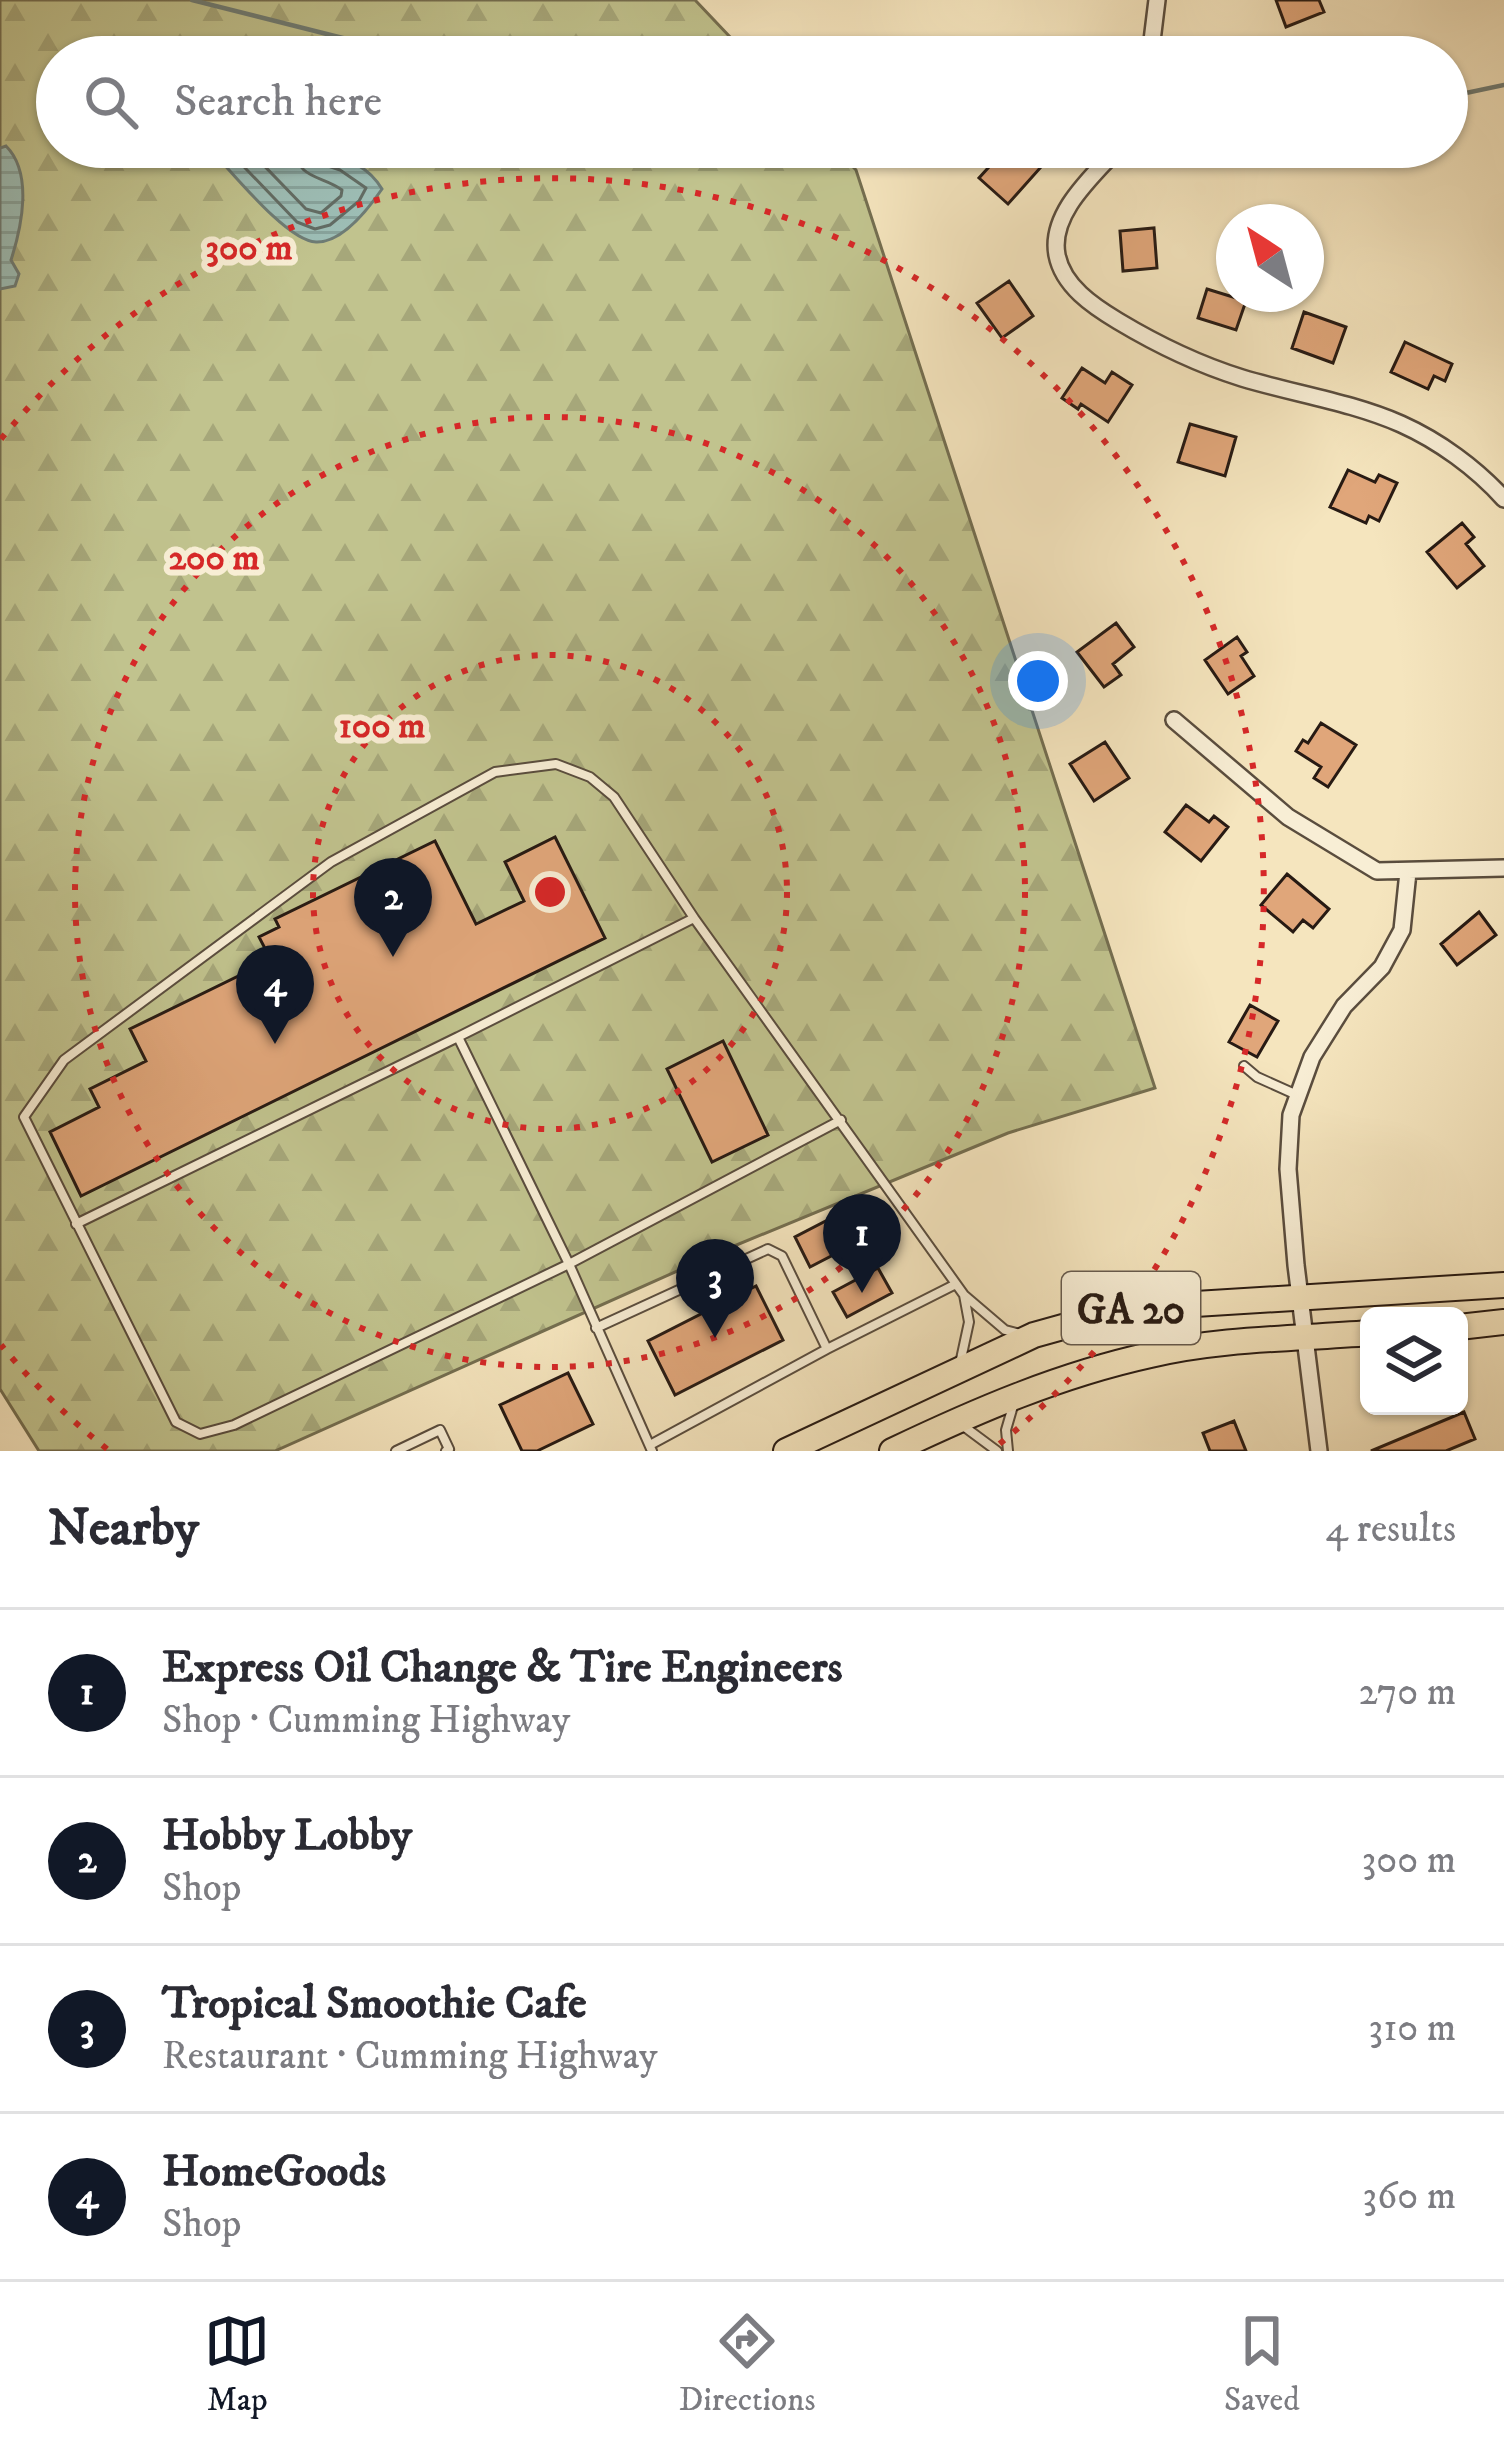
<!DOCTYPE html>
<html lang="en">
<head>
<meta charset="utf-8">
<style>
	body { margin:0; font-family:"IM FELL DW Pica",serif; background:#f7f7f7; color:#2b2b33 }
	.controls { position:absolute; right:36px; bottom:36px; display:grid; overflow:hidden; border-radius:18px; box-shadow:0 3px 9px #0004 }
	.controls button { width:108px; height:108px; display:grid; place-items:center; padding:0; border:0; border-bottom:3px solid #e1e1e2; background:#fff; color:#2b2b33; font:60px sans-serif }
	.compass { position:absolute; left:1216px; top:204px; width:108px; height:108px; border-radius:50%; background:#fff; box-shadow:0 3px 9px #0004; rotate:324deg }
	.you { position:absolute; left:1038px; top:681px; width:42px; height:42px; margin:-30px; border:9px solid #fff; border-radius:50%; background:#1a73e8; box-shadow:0 0 0 18px #1a73e833 }
	.badge { display:grid; place-items:center; width:78px; height:78px; border-radius:50%; background:#111827; color:#fff; font-size:39px; font-weight:700 }
	.pin { position:absolute; translate:-50% -99px; filter:drop-shadow(0 3px 6px #0008) }
	.pin::after { content:''; position:absolute; top:63px; width:42px; height:36px; background:inherit; clip-path:polygon(0 0,100% 0,50% 100%) }
	.list { margin:0; padding:0; list-style:none }
	h2 { display:flex; justify-content:space-between; align-items:center; height:156px; margin:0; padding:0 48px; font-size:51px }
	h2 small { font-size:39px; font-weight:400; color:#7c7c81 }
	.list li { display:grid; grid-template-columns:78px 1fr auto; gap:36px; align-items:center; box-sizing:border-box; height:168px; padding:0 48px; border-top:3px solid #e1e1e2 }
	.list b { display:block; font-size:45px; white-space:nowrap }
	.list p { margin:0; font-size:39px; white-space:nowrap; color:#7c7c81 }
	.list em { font-size:39px; font-style:normal; color:#7c7c81 }
	.icon { flex:none; width:66px; height:66px; fill:none; stroke:currentColor; stroke-width:2; stroke-linecap:round; stroke-linejoin:round }
	.map { position:relative; flex:none; width:1504px; height:1451px; overflow:hidden }
	.search { position:absolute; background:#fff; box-shadow:0 3px 9px #0004; left:36px; right:36px; top:36px; height:132px; display:flex; align-items:center; gap:30px; box-sizing:border-box; padding:0 42px; border-radius:66px; color:#7c7c81; font-size:45px }
	.sheet { height:828px; background:#fff }
	nav { display:flex; justify-content:space-around; align-items:center; box-sizing:border-box; height:168px; border-top:3px solid #e1e1e2; background:#fff; font-size:33px; color:#7c7c81 }
	nav a { display:grid; justify-items:center; gap:6px }
	nav .on { color:#111827 }
	.map>svg:first-child { display:block }
	.forest { fill:url(#forest-firs); stroke:#746e50; stroke-width:3 }
	.water { fill:url(#water-rules); stroke:#6e7c75; stroke-width:3 }
	.lines { fill:none; stroke-linecap:round; stroke-linejoin:round }
	.shore { stroke:#626c64; stroke-width:3 }
	.stream { stroke:#6e7c75; stroke-width:4.5 }
	.building { fill:#e0a67a; stroke:#271a13; stroke-width:3 }
	.service-casing { stroke:#5a4d3e; stroke-width:12 }
	.minor-casing { stroke:#5a4d3e; stroke-width:20 }
	.primary-casing { stroke:#271a13; stroke-width:28 }
	.service { stroke:#f8eed5; stroke-width:8 }
	.minor { stroke:#f8eed5; stroke-width:15 }
	.primary { stroke:#f5e5be; stroke-width:24 }
	.ring { fill:none; stroke:#d62828; stroke-width:6; stroke-dasharray:6 12 }
	.labels { text-anchor:middle; stroke-width:12; stroke-linejoin:round; paint-order:stroke }
	.shield { fill:#f8eed5; stroke:#665a4d; stroke-width:3 }
	.shield-label { font-size:42px; font-weight:bold; fill:#271a13 }
	.centre { fill:#d62828; stroke:#f8eed5; stroke-width:6 }
	.ring-label { font-size:36px; text-anchor:middle; font-weight:bold; fill:#d62828; stroke:#f8eed5; stroke-width:12; stroke-linejoin:round; paint-order:stroke }
</style>
</head>
<body>
<div class="map">
<svg width="1504" height="1451" viewBox="0 0 1504 1451">
	<defs>
		<pattern id="forest-firs" width="22" height="20" patternUnits="userSpaceOnUse" patternTransform="scale(3)"><rect width="22" height="20" fill="#c1c38e"/><path d="M5 1l3.5 6h-7zM16 11l3.5 6h-7z" fill="#a6a77a"/></pattern>
		<pattern id="water-rules" width="6" height="5" patternUnits="userSpaceOnUse" patternTransform="scale(3)"><rect width="6" height="5" fill="#9dbeb6"/><path d="M0 2.5h6" fill="none" stroke="#87a39c"/></pattern>
	</defs>
	<rect width="100%" height="100%" fill="#f5e5be"/>
	<filter id="stains"><feTurbulence type="fractalNoise" baseFrequency=".00167" numOctaves="4"/><feColorMatrix values="0 0 0 0 .2 0 0 0 0 .09 0 0 0 0 .02 0 0 0 .5 -.17"/></filter>
	<radialGradient id="worn" r=".72"><stop offset=".6" stop-color="#630" stop-opacity="0"/><stop offset="1" stop-color="#630" stop-opacity=".3"/></radialGradient>
	<path class="forest" d="M0,0H695L749,57H57V147H834L856,170L1155,1088L1008,1133L933,1164L722,1251L275,1451H39L0,1389Z"/>
	<path class="water" d="M6,146C33,173 22,226 11,260L19,274L15,286L0,289V148Z
		M208,147C260,147 352,137 382,189C369,208 342,243 316,242C286,241 230,169 208,147Z"/>
	<g class="lines">
		<path class="shore" d="M225,147L297,222L315,229L330,225L359,201L366,188L340,170L316,162L310,147
			M246,147L306,209L321,213L341,196L342,190C322,175 297,180 294,147"/>
		<path class="stream" d="M192,0L418,57
			M1447,97L1504,85"/>
	</g>
	<path class="building" d="M1276,0H1319L1324,12L1286,27Z
		M1016,147L1041,167L1008,204L979,178L998,157L1003,161Z
		M1154,228L1157,268L1123,271L1120,231Z
		M1009,281L1033,316L1002,338L977,303Z
		M1207,289L1246,301L1236,330L1198,318Z
		M1304,312L1346,327L1333,363L1292,348Z
		M1405,342L1452,364L1445,381L1434,376L1428,389L1391,372Z
		M1082,368L1105,383L1112,372L1132,385L1108,422L1081,404L1078,409L1062,398Z
		M1190,424L1236,437L1225,476L1178,462Z
		M1348,470L1375,482L1379,475L1397,483L1379,521L1369,516L1366,523L1330,507Z
		M1462,523L1474,537L1466,544L1484,566L1457,588L1427,552Z
		M1116,623L1134,647L1113,664L1121,675L1104,687L1077,652Z
		M1237,637L1247,652L1241,656L1254,676L1228,694L1205,660Z
		M1321,723L1356,745L1328,787L1314,778L1321,767L1296,751L1303,740L1308,743Z
		M1105,742L1129,778L1094,801L1070,764Z
		M1186,805L1209,822L1214,816L1228,827L1201,861L1165,832Z
		M555,837L605,938L81,1196L50,1132L99,1107L90,1089L146,1061L130,1029L271,960L259,937L279,927L275,919L435,841L476,924L524,901L505,862Z
		M1287,874L1329,909L1313,928L1303,920L1293,932L1261,905Z
		M1479,912L1496,935L1457,965L1441,944Z
		M1250,1005L1278,1021L1257,1057L1229,1042Z
		M723,1041L768,1135L712,1162L667,1069Z
		M845,1211L860,1241L810,1267L795,1237Z
		M878,1268L892,1293L847,1317L833,1292Z
		M756,1286L783,1340L675,1395L648,1341Z
		M568,1373L593,1424L537,1451H522L500,1405Z
		M1464,1412L1475,1439L1446,1451H1371Z
		M1234,1421L1246,1451H1210L1203,1433Z"/>
	<g class="lines">
		<defs>
			<path id="service" d="M1244,1066L1257,1077L1297,1095
				M841,1120L569,1264L458,1037L694,918L964,1295
				M76,1224L458,1037
				M596,1328L768,1249L782,1256L827,1349L650,1445
				M827,1349L956,1284
				M961,1359L969,1322L964,1295L1005,1330L1020,1334
				M962,1425L997,1451
				M396,1451L440,1430L449,1449L446,1451
				M652,1451L569,1264L234,1425L200,1434L176,1422L24,1117L64,1060L331,862L495,772L556,764L590,777L614,797L694,918
				M1008,1451L1006,1430L1013,1406"/>
			<path id="minor" d="M1150,57L1157,0
				M1119,147C1094,175 1049,213 1057,255C1063,286 1093,306 1118,321C1158,345 1197,364 1242,378C1295,394 1351,402 1401,424C1439,441 1476,468 1504,499
				M1174,720L1288,817L1377,871L1504,868
				M1319,1451L1296,1265L1288,1169L1291,1115L1312,1057L1344,1006L1382,967L1402,930L1408,872"/>
			<path id="primary" d="M1459,1327L1504,1322
				M786,1451L1034,1335L1131,1308L1504,1285
				M892,1451C976,1411 1059,1375 1150,1355C1221,1338 1297,1339 1369,1333"/>
		</defs>
		<use href="#service" class="service-casing"/>
		<use href="#minor" class="minor-casing"/>
		<use href="#primary" class="primary-casing"/>
		<use href="#service" class="service"/>
		<use href="#minor" class="minor"/>
		<use href="#primary" class="primary"/>
	</g>
	<g class="ring">
		<circle cx="550" cy="892" r="237"/>
		<circle cx="550" cy="892" r="475"/>
		<path d="M107 1449A712 712 0 0 1 1 1345M1 439A712 712 0 1 1 993 1449"/>
	</g>
	<g class="labels">
		<rect class="shield" x="1062" y="1272" width="138" height="72" rx="9"/>
		<g class="shield-label">
			<text x="1131" y="1323">GA 20</text>
		</g>
	</g>
	<circle cx="550" cy="892" r="18" class="centre"/>
	<g class="ring-label">
		<text x="249" y="259">300 m</text>
		<text x="214" y="569">200 m</text>
		<text x="382" y="737">100 m</text>
	</g>
	<rect width="100%" height="100%" filter="url(#stains)"/>
	<rect width="100%" height="100%" fill="url(#worn)"/>
</svg>
<div class="controls">
<button><svg class="icon" aria-label="layers" viewBox="0 0 24 24"><path d="M12 4l9 5-9 5-9-5zM3 14l9 5 9-5"/></svg></button>
</div>
<svg class="compass" viewBox="-18 -18 36 36"><path d="M0-13l5 13h-10z" fill="#e53935"/><path d="M0 13l5-13h-10z" fill="#7c7c81"/></svg>
<div class="you"></div>
<div class="pin badge" style="left:862px;top:1293px">1</div>
<div class="pin badge" style="left:393px;top:957px">2</div>
<div class="pin badge" style="left:715px;top:1338px">3</div>
<div class="pin badge" style="left:275px;top:1044px">4</div>
<div class="search"><svg class="icon" aria-label="search" viewBox="0 0 24 24"><circle cx="10" cy="10" r="6"/><path d="M15 15l6 6"/></svg>Search here</div>
</div>
<section class="sheet">
<h2>Nearby<small>4 results</small></h2>
<ul class="list">
<li><span class="badge">1</span><div><b>Express Oil Change &amp; Tire Engineers</b><p>Shop · Cumming Highway</p></div><em>270 m</em></li>
<li><span class="badge">2</span><div><b>Hobby Lobby</b><p>Shop</p></div><em>300 m</em></li>
<li><span class="badge">3</span><div><b>Tropical Smoothie Cafe</b><p>Restaurant · Cumming Highway</p></div><em>310 m</em></li>
<li><span class="badge">4</span><div><b>HomeGoods</b><p>Shop</p></div><em>360 m</em></li>
</ul>
</section>
<nav>
<a class="on"><svg class="icon" aria-label="map" viewBox="0 0 24 24"><path d="M3 6l6-2 6 2 6-2v14l-6 2-6-2-6 2zM9 4v14M15 6v14"/></svg>Map</a>
<a><svg class="icon" aria-label="directions" viewBox="0 0 24 24"><path d="M12 3l9 9-9 9-9-9zM9 14v-3h6M13 9l2 2-2 2"/></svg>Directions</a>
<a><svg class="icon" aria-label="saved" viewBox="0 0 24 24"><path d="M7 4h10v16l-5-4-5 4z"/></svg>Saved</a>
</nav>
</body>
</html>
